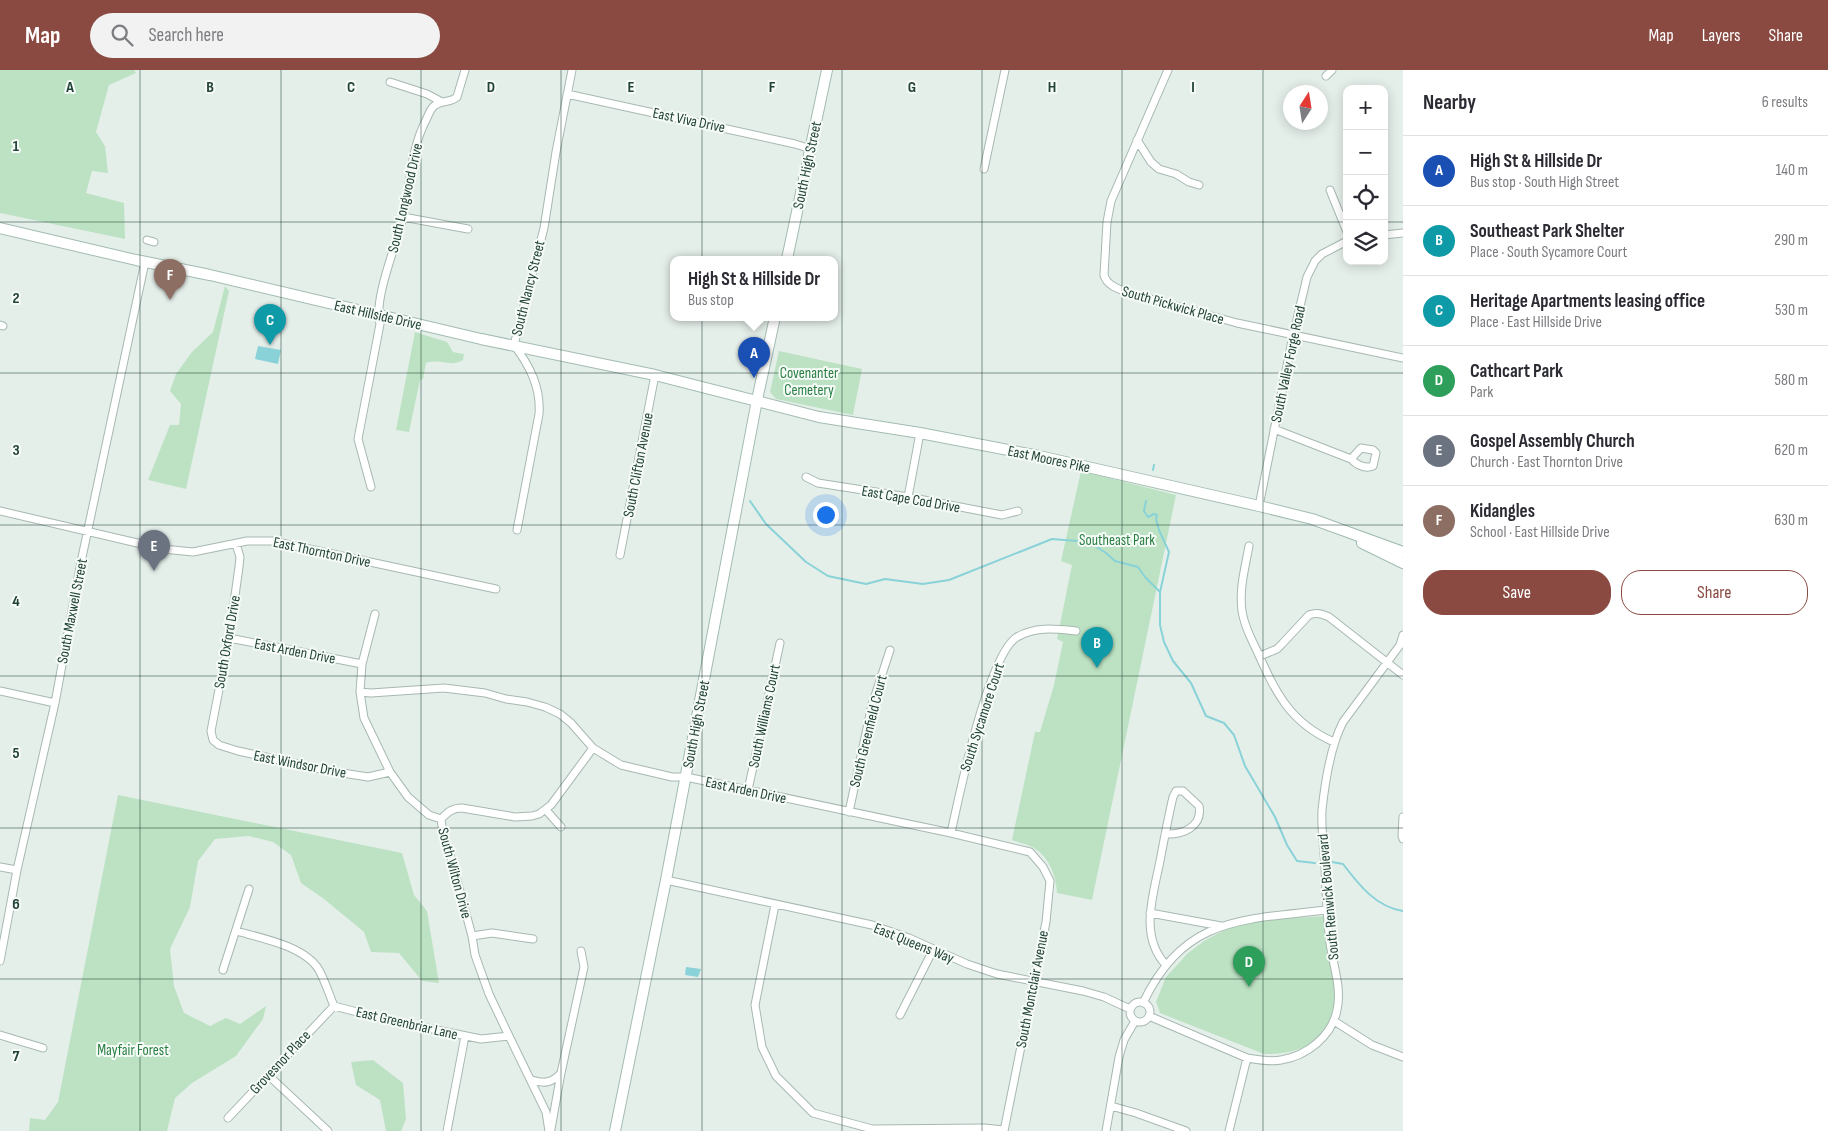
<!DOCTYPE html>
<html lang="en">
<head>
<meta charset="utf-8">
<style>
	body { margin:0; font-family:"Sofia Sans Condensed",sans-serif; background:#f2f2f3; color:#2b2b33 }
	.controls { position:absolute; right:15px; top:15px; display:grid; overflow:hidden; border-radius:10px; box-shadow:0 2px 12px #0003 }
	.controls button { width:45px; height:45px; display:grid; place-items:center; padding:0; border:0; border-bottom:1px solid #e1e1e2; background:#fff; color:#2b2b33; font:25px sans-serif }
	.compass { position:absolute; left:1283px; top:15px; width:45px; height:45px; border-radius:50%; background:#fff; box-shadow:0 2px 12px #0003; rotate:12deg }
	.you { position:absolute; left:825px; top:444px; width:18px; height:18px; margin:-12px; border:4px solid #fff; border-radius:50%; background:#1a73e8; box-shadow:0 0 0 8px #1a73e833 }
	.badge { display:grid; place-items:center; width:32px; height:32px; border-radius:50%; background:#8a4a42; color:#fff; font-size:16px; font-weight:700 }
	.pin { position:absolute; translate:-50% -41px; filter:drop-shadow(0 1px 2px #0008) }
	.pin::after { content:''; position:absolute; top:26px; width:18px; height:15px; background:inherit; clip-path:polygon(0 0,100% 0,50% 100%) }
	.popup { position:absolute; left:670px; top:186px; width:168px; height:65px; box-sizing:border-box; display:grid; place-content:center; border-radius:10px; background:#fff; filter:drop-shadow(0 1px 4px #0005); font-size:16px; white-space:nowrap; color:#7c7c81 }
	.popup b { font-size:19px; color:#2b2b33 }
	.popup::after { content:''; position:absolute; left:50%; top:100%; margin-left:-10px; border:10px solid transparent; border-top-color:#fff }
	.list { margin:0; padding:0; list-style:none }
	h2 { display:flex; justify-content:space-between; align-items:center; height:65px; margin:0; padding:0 20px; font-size:21px }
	h2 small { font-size:16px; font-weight:400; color:#7c7c81 }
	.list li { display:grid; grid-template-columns:32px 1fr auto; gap:15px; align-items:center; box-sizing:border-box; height:70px; padding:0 20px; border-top:1px solid #e1e1e2 }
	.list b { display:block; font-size:19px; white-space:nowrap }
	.list p { margin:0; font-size:16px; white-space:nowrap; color:#7c7c81 }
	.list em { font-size:16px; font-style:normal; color:#7c7c81 }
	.actions { display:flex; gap:10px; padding:15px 20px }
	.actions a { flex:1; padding:11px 0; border:1px solid #8a4a42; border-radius:20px; text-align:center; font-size:18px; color:#8a4a42 }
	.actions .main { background:#8a4a42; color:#fff }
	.icon { flex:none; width:28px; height:28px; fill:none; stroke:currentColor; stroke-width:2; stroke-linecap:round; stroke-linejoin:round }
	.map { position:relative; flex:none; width:1403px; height:1061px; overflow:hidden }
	header { display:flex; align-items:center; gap:30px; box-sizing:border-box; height:70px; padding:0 25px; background:#8a4a42; color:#fff }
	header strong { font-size:24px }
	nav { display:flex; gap:28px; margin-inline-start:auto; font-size:18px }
	.search { width:350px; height:45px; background:#f2f2f3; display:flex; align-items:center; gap:12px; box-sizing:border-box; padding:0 18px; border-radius:28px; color:#7c7c81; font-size:19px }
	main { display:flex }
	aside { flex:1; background:#fff }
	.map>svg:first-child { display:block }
	.green { fill:#bce2c3 }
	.water { fill:#89d2d8 }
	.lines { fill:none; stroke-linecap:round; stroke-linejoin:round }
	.stream { stroke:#89d2d8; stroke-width:2 }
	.street-casing { stroke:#a7b8b1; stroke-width:9 }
	.secondary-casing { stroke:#a2bcb1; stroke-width:12 }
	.street { stroke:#fff; stroke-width:7 }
	.secondary { stroke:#fff; stroke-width:10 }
	.grid { fill:none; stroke:#224337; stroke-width:1; stroke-opacity:0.55 }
	.labels { text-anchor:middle; stroke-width:4; stroke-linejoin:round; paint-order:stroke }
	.street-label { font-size:15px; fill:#224337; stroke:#f6fbf8 }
	.park-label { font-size:15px; fill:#287e42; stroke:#f6fbf8 }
	.grid-label { font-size:16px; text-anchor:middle; font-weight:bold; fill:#224337; stroke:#f6fbf8; stroke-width:4; stroke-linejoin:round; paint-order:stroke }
</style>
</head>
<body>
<header>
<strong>Map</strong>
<div class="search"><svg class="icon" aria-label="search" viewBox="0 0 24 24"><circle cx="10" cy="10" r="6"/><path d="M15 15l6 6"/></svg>Search here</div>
<nav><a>Map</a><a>Layers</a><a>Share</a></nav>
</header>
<main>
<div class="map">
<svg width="1403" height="1061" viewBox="0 0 1403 1061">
	<rect width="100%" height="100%" fill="#e5efea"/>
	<path class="green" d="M0,0H134L136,3L109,15L96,62L105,76L108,103L92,101L86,123L124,133L125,169L0,143Z
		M225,216L229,221L186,419L148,410L170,355H179L181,334L170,321L176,304L192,282L213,262Z
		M415,262L447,272L453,282L464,284L463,290C450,298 441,288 426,293L423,309L420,310L409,362L396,360Z
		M779,281L862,299L853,345L776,329L770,322Z
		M1081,401L1176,425L1092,830L1057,823C1056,806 1050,788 1034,778C1028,774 1019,773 1012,770L1035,662H1040L1054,615L1063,572L1057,569L1072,495L1061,491Z
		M118,725L402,783L414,825L427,841L439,913L422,911L399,883L371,882L364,862L324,829L301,813L291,785L273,772L249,766L215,769L198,791L190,837L170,879L174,916L184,943L210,956L226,948L240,954L266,936L263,949L236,986L192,1013L175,1028L167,1061H29L30,1048L45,1050L58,1032Z
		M1324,846L1338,927C1331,968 1305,985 1264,984L1160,943L1156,932L1166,907L1187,884L1204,871L1226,859L1260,850Z
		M373,990L403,1013L406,1049L401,1061H386L380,1030L356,1015L351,992Z"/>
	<path class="water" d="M258,276L281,280L278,294L255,289Z
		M686,897L701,899L698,907L685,905Z"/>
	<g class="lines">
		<path class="stream" d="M1153,400L1154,395
			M750,431L766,454L806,492L828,506L866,514L885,509L923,514L949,510L1052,469L1089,472L1106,483L1115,491L1138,497L1145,507L1160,522
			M1146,431L1144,441L1148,447L1154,444L1157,445L1156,449L1159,460L1169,482L1160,522V555L1164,572L1173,591L1191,613L1206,646L1224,653L1234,665L1245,696L1275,747L1287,775L1297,791L1315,793
			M1332,792L1343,794C1359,815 1376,837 1403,841"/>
		<defs>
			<path id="street" d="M1168,0L1111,131L1107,152L1104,205C1107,216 1119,219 1129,223L1237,253L1403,288
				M1326,6L1332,0
				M390,12L427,24L442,32
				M567,24L795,74L811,79
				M1137,70L1151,92L1159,99L1176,104L1189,112L1199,115
				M984,99L1005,0
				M1330,120L1347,162
				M403,147L468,159
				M1384,165L1403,163
				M147,170L154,172
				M0,255L3,256
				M1274,359L1351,389C1357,395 1365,399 1373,396L1376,383L1373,380L1361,378L1351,389
				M806,407L818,413L908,427L1002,445L1018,441
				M371,417L358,369L380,254C373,229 397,174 403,147C411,114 410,81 426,50C428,46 430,40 433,37C439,30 451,33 457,27L465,0
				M908,427L920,363
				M1259,436L1293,266L1307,207L1315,191L1322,184L1347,171
				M0,441L163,479L193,482L247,471H272L496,519
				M517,460L539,344C541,318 530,296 514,275L544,158L556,82L572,0
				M236,474L240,487L239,497L229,568L211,661L213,670L219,675L238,681L330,701L368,707L390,702
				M1249,476C1245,498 1239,519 1242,541C1244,556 1251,568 1257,581C1276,623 1290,653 1334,672
				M620,485L655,305
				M375,544L362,594L360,622L364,648L390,702L408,727L429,745L441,749L443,763L451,788L472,866L475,885L489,924L509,966
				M229,568L362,594
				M1403,573L1400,575L1403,565
				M1260,586L1277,579L1282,574L1309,545C1317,542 1322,544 1329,547L1403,605
				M0,621L55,633
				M360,622L371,623L444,618L485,623L506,629L527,632L545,637L560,644L571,653L593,678L621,695L672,707H686L748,720L951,763L1030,782L1043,797L1050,811L1046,852L1004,1061
				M748,720L780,573
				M546,740L561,757
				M849,742L872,635L890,580
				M1403,747L1402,766L1403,769
				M441,749C448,742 452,738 462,738L515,747L532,746L539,744L551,735L593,678
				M951,763C959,726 988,585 1017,567C1036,556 1056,559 1076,561
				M1165,764C1182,765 1203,757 1199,736L1183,721H1176L1173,727C1168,748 1164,770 1160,791C1153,826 1139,866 1166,895
				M0,797L17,800
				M666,810L872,855L909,868L967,894L997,904L1083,921L1104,927L1130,939
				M775,835L755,935L762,977L776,1006L813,1043L872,1059L984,1058L1004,1060
				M1150,843L1221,856
				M236,861C261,868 305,876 319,900C325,911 329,924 334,936
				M472,866L492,863L533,869
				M0,891L17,800L55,633L81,492L145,192
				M223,900L249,819
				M1130 942a10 10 0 1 1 20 0a10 10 0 1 1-20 0Z
				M1143,933C1184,846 1243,850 1326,840
				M334,936L388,950L481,969L509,966L546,1042L549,1061
				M900,945L933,880
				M1149,946L1247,988C1259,990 1270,992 1281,990C1307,986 1332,966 1337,940C1342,918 1333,895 1330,873C1327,848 1326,823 1325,797C1324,779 1321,759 1322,740C1325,712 1330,677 1343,652L1400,575
				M1334,951L1372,975L1403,987
				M0,965L43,978
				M268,1005L328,1061
				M532,1010C544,1014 552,1013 561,1003
				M1111,1036L1136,1043L1186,1061
				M228,1048L334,936
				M551,1059L561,1003L584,897L581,881
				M447,1061L465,966
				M1106,1061L1119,987L1124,970L1135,951
				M1229,1061L1247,988"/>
			<path id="secondary" d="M0,158L136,190L210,205L481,269L655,305L819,347L920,363L1039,386L1259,436L1312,449L1403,482
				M787,189L827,0
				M1362,473L1403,493
				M615,1061L666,810L757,330L775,247"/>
		</defs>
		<use href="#street" class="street-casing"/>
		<use href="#secondary" class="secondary-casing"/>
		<use href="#street" class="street"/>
		<use href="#secondary" class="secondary"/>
	</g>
	<path class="grid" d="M140,0V1061M281,0V1061M421,0V1061M561,0V1061M702,0V1061M842,0V1061M982,0V1061M1122,0V1061M1263,0V1061M0,152H1347M1384,152H1403M0,303H1403M0,455H1403M0,606H1403M0,758H1403M0,909H1403"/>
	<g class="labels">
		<g class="street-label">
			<text transform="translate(689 50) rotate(12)" y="5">East Viva Drive</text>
			<text transform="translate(807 95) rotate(-78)" y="5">South High Street</text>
			<text transform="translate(405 128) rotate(-77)" y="5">South Longwood Drive</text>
			<text transform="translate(528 218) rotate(-76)" y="5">South Nancy Street</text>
			<text transform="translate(1173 235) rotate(16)" y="5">South Pickwick Place</text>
			<text transform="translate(378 245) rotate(13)" y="5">East Hillside Drive</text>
			<text transform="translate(1288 294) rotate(-78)" y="5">South Valley Forge Road</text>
			<text transform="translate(1049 389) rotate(12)" y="5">East Moores Pike</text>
			<text transform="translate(638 395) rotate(-79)" y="5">South Clifton Avenue</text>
			<text transform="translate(911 429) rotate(10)" y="5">East Cape Cod Drive</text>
			<text transform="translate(322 482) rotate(12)" y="5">East Thornton Drive</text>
			<text transform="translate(72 541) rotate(-79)" y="5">South Maxwell Street</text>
			<text transform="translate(227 572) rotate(-80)" y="5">South Oxford Drive</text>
			<text transform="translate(295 581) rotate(11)" y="5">East Arden Drive</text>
			<text transform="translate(764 646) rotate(-78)" y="5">South Williams Court</text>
			<text transform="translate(982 647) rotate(-72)" y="5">South Sycamore Court</text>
			<text transform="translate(696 654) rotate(-79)" y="5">South High Street</text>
			<text transform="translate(868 661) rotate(-76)" y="5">South Greenfield Court</text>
			<text transform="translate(300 694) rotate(11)" y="5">East Windsor Drive</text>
			<text transform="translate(746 720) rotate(12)" y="5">East Arden Drive</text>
			<text transform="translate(455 803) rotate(75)" y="5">South Wilton Drive</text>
			<text transform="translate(1328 827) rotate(-95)" y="5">South Renwick Boulevard</text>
			<text transform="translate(914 873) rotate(22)" y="5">East Queens Way</text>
			<text transform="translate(1032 919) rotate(-79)" y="5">South Montclair Avenue</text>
			<text transform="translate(407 953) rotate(13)" y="5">East Greenbriar Lane</text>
			<text transform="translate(280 992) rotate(-47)" y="5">Grovesnor Place</text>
		</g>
		<g class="park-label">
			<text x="809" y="308">Covenanter<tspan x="809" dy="17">Cemetery</tspan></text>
			<text x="1117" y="475">Southeast Park</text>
			<text x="133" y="985">Mayfair Forest</text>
		</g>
	</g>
	<g class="grid-label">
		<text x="70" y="22">A</text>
		<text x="210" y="22">B</text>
		<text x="351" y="22">C</text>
		<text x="491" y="22">D</text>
		<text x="631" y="22">E</text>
		<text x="772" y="22">F</text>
		<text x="912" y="22">G</text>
		<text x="1052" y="22">H</text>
		<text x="1193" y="22">I</text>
		<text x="16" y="81">1</text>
		<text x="16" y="233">2</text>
		<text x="16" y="385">3</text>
		<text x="16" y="536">4</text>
		<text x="16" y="688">5</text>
		<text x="16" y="839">6</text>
		<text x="16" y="991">7</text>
	</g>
</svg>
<div class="controls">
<button>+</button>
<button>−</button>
<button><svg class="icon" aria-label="locate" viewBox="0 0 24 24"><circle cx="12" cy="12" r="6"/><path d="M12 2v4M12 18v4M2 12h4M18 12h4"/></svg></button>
<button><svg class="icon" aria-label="layers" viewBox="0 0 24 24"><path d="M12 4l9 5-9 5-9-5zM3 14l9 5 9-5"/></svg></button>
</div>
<svg class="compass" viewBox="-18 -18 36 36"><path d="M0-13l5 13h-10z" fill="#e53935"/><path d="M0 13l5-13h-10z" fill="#7c7c81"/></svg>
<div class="you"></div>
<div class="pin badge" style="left:754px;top:308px;background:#1a4fb4">A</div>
<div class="popup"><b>High St &amp; Hillside Dr</b>Bus stop</div>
<div class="pin badge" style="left:1097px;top:598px;background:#0f9aa8">B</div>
<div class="pin badge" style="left:270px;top:275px;background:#0f9aa8">C</div>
<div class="pin badge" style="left:1249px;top:917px;background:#2e9e5b">D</div>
<div class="pin badge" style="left:154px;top:501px;background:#6b7280">E</div>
<div class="pin badge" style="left:170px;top:230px;background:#8d6e63">F</div>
</div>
<aside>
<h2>Nearby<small>6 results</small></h2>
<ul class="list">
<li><span class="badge" style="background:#1a4fb4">A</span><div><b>High St &amp; Hillside Dr</b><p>Bus stop · South High Street</p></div><em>140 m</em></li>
<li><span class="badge" style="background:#0f9aa8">B</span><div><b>Southeast Park Shelter</b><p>Place · South Sycamore Court</p></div><em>290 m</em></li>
<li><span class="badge" style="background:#0f9aa8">C</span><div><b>Heritage Apartments leasing office</b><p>Place · East Hillside Drive</p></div><em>530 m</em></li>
<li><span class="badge" style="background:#2e9e5b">D</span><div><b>Cathcart Park</b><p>Park</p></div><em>580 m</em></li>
<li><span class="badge" style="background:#6b7280">E</span><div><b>Gospel Assembly Church</b><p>Church · East Thornton Drive</p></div><em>620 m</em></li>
<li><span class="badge" style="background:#8d6e63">F</span><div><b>Kidangles</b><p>School · East Hillside Drive</p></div><em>630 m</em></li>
</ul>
<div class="actions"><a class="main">Save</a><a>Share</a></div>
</aside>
</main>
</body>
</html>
